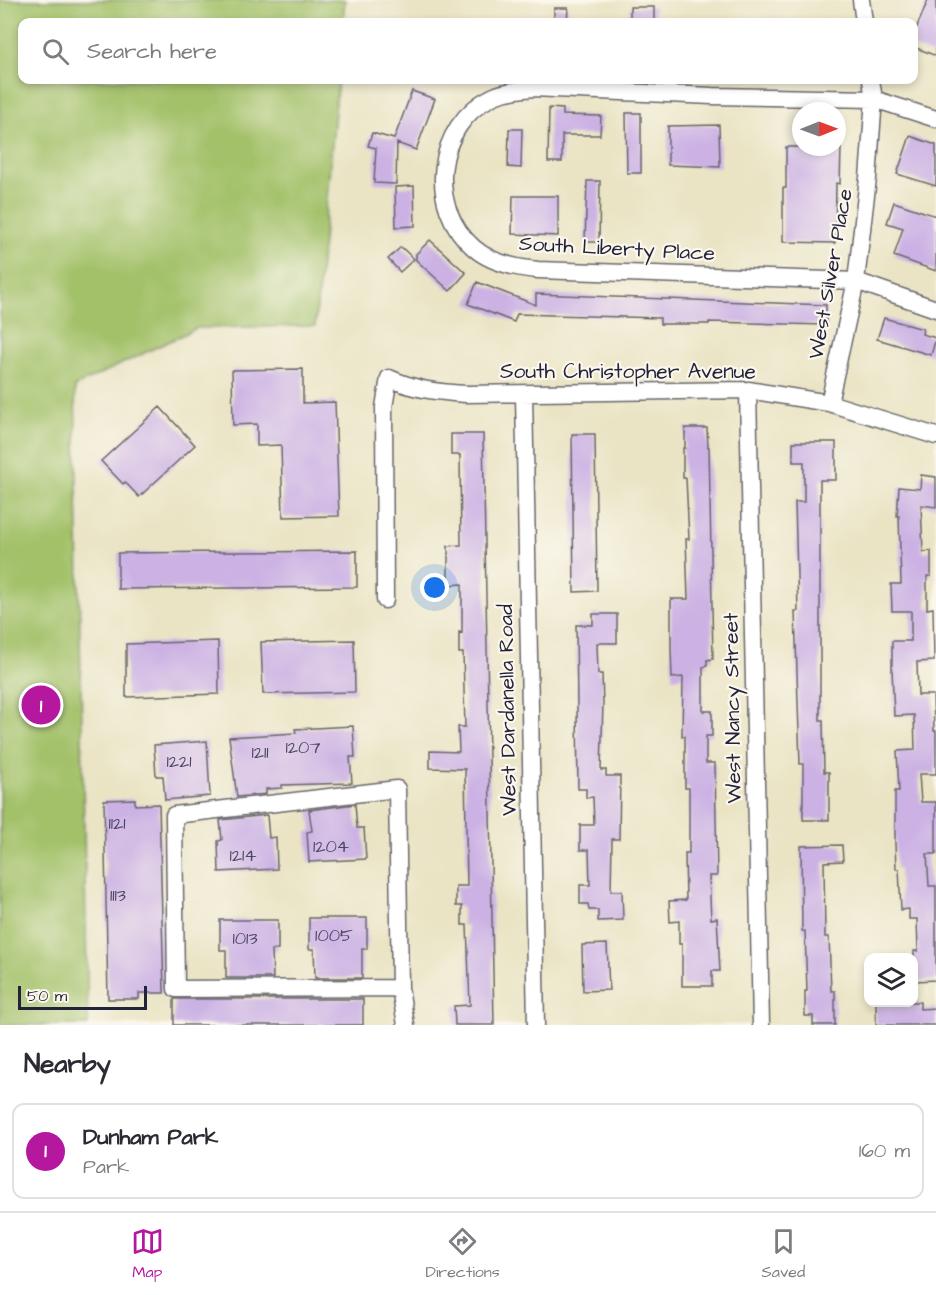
<!DOCTYPE html>
<html lang="en">
<head>
<meta charset="utf-8">
<style>
	body { margin:0; font-family:"Architects Daughter",sans-serif; background:#f7f7f7; color:#2b2b33 }
	.controls { position:absolute; right:18px; bottom:18px; display:grid; overflow:hidden; border-radius:12px; box-shadow:0 3px 9px #0003 }
	.controls button { width:54px; height:54px; display:grid; place-items:center; padding:0; border:0; border-bottom:2px solid #e1e1e2; background:#fff; color:#2b2b33; font:30px sans-serif }
	.compass { position:absolute; left:792px; top:102px; width:54px; height:54px; border-radius:50%; background:#fff; box-shadow:0 3px 9px #0003; rotate:89deg }
	.scale { position:absolute; left:18px; bottom:15px; width:129px; box-sizing:border-box; padding-left:6px; border:3px solid #22223b; border-top:0; font-size:16px; line-height:21px; white-space:nowrap; color:#22223b; -webkit-text-stroke:4px #fbf7ec; paint-order:stroke }
	.you { position:absolute; left:435px; top:588px; width:21px; height:21px; margin:-15px; border:4px solid #fff; border-radius:50%; background:#1a73e8; box-shadow:0 0 0 9px #1a73e833 }
	.badge { display:grid; place-items:center; width:39px; height:39px; border-radius:50%; background:#b5179e; color:#fff; font-size:20px; font-weight:700 }
	.pin { position:absolute; translate:-50% -50%; border:3px solid #fff; box-shadow:0 2px 6px #0006 }
	.list { margin:0; padding:0; list-style:none }
	h2 { display:flex; justify-content:space-between; align-items:center; height:78px; margin:0; padding:0 24px; font-size:26px }
	h2 small { font-size:20px; font-weight:400; color:#7c7c81 }
	.list li { display:grid; grid-template-columns:39px 1fr auto; gap:18px; align-items:center; box-sizing:border-box; height:96px; margin:0 12px 12px; padding:0 12px; border:2px solid #e1e1e2; border-radius:12px }
	.list b { display:block; font-size:22px; white-space:nowrap }
	.list p { margin:0; font-size:20px; white-space:nowrap; color:#7c7c81 }
	.list em { font-size:20px; font-style:normal; color:#7c7c81 }
	.icon { flex:none; width:33px; height:33px; fill:none; stroke:currentColor; stroke-width:2; stroke-linecap:round; stroke-linejoin:round }
	.map { position:relative; flex:none; width:936px; height:1025px; overflow:hidden }
	.search { position:absolute; background:#fff; box-shadow:0 3px 9px #0003; left:18px; right:18px; top:18px; height:66px; display:flex; align-items:center; gap:15px; box-sizing:border-box; padding:0 21px; border-radius:12px; color:#7c7c81; font-size:22px }
	.sheet { height:186px; background:#fff }
	nav { display:flex; justify-content:space-around; align-items:center; box-sizing:border-box; height:84px; border-top:2px solid #e1e1e2; background:#fff; font-size:16px; color:#7c7c81 }
	nav a { display:grid; justify-items:center; gap:3px }
	nav .on { color:#b5179e }
	.map>svg:first-child { display:block }
	.green { fill:#a3c169; stroke:#627252; stroke-width:1.5 }
	.building { fill:#ccb2e4 }
	.lines { fill:none; stroke-linecap:round; stroke-linejoin:round }
	.street-casing { stroke:#68666b; stroke-width:19 }
	.street { stroke:#fff; stroke-width:16 }
	.labels { text-anchor:middle; stroke-width:4.5; stroke-linejoin:round; paint-order:stroke }
	.number-label { font-size:18px; fill:#4c4665 }
	.street-label { font-size:21px; fill:#22223b; stroke:#fbf7ec }
</style>
</head>
<body>
<div class="map">
<svg width="936" height="1025" viewBox="0 0 936 1025">
	<rect width="100%" height="100%" fill="#fbf7ec"/>
	<filter id="ink" filterUnits="userSpaceOnUse"><feTurbulence type="fractalNoise" baseFrequency=".0167" numOctaves="2"/><feDisplacementMap in="SourceGraphic" scale="12" xChannelSelector="R" yChannelSelector="G"/><feConvolveMatrix kernelMatrix="1 2 1 2 8 2 1 2 1" color-interpolation-filters="sRGB"/></filter>
	<filter id="wash" filterUnits="userSpaceOnUse"><feTurbulence type="fractalNoise" baseFrequency=".008" numOctaves="4" result="noise"/><feDisplacementMap in="SourceGraphic" scale="24" xChannelSelector="R" yChannelSelector="G"/><feGaussianBlur stdDeviation="1.35" result="paint"/><feColorMatrix in="noise" values="0 0 0 0 0 0 0 0 0 0 0 0 0 0 0 0 0 1.4 0 .05"/><feComposite in="paint" operator="in"/></filter>
	<g filter="url(#wash)">
		<rect width="100%" height="100%" fill="#eae4c5"/>
		<path class="green" d="M0,0H345L343,22H22V80H338L315,326L197,328L75,386L88,1025H0Z"/>
		<g id="blocks">
			<path class="building" d="M928,0H936V56L914,47V34Z
				M630,7H654V22H630Z
				M554,8H568L567,22H554Z
				M412,91L435,99L416,150L397,143L396,184L374,183L376,148L368,146L372,133L394,139Z
				M549,108L563,109V115L601,116L600,135H562V162H548Z
				M626,113H641V173H627Z
				M719,125L720,167L668,165V126Z
				M509,129H522L521,168L508,167Z
				M910,136L936,145V186L897,174Z
				M786,147H841L840,184L836,183L835,243L783,242V188H786Z
				M587,181H600L599,242H585Z
				M414,186L415,226L396,227L395,187Z
				M513,196H558V236L512,234Z
				M894,202L936,216V271L894,256L903,228L887,223Z
				M430,240L466,273L450,291L416,260V254Z
				M401,247L414,259L400,272L388,259Z
				M477,282L536,305V294L826,305V325L709,322V324H660V318L517,314L514,322L468,304Z
				M884,318L923,329L922,334L936,338L931,355L877,339Z
				M303,369V403L335,402L339,516L283,517L281,445L257,446V424L233,425L232,370Z
				M160,407L195,445L139,497L125,482L123,484L101,461Z
				M685,428H707L708,447H709L713,659L707,660V666L703,667V711H712V736H706V763H715L717,876H709L711,919L717,918L720,971H712V986H682V944H679V921L670,922L669,901L686,900L685,853H689V788H685V736H682L683,677L672,678L671,649V599H688L686,539H689L686,478H683V448H685Z
				M451,434H483L494,1025H455L454,1006L470,1005L467,925H462V906H456V886H467L465,769L430,768V751L459,752L458,727H465L463,653H459V632L462,633V584L448,585V546L461,545L460,455H451Z
				M572,434H595L597,591L574,592Z
				M793,442H836V480H820V720H823L824,772H829V820H803V764H800L795,611H798L795,502H804V462H793Z
				M921,475L936,477V507L921,505L923,552L931,551V576H927V609L933,608L934,661L917,662L918,695H933L934,731H936V774H919L921,802H936V854H927L929,886H936V980L914,981V951H918L917,919H909V909L901,910L899,869H896L895,844V791H899L897,751L915,750L914,715L894,716L892,670V641H911V611H892L891,584H901L899,516H897L899,487L920,489Z
				M357,551V587L118,589V553Z
				M593,614H617V643H597L598,674H602L603,703L601,770H606V776H620L619,839H612L611,891H622L623,920L598,921V910H589L588,904H580V885H590L589,850H580V825H594L593,797L586,798V789H578L576,625H593Z
				M354,640L355,692L263,694L261,642Z
				M218,641L219,694L126,697V644Z
				M353,726L355,757H350L352,783L282,785V788L266,789V794L237,797L229,737L296,733L295,729Z
				M207,741L210,796L165,800L163,776H156L154,745Z
				M135,799V805L159,804L164,993H139V999H108L104,800Z
				M355,804L357,828H364L366,859L309,862L307,832L312,831L309,810Z
				M267,815L269,838L276,837L277,869L219,872L218,841L222,840L220,820Z
				M842,845L843,861L824,862L825,937H829L831,991H835V1025H813V1016H805V991H807L805,931H802L801,846Z
				M309,918H367V949H362V978H315L314,949H309Z
				M220,920H278V950H272L273,978H226V950H220Z
				M607,944L609,990L583,991L582,945Z
				M174,999H363V1025H174Z
				M876,1002H920V1009L936,1008V1025H876Z"/>
		</g>
	</g>
	<g filter="url(#ink)">
		<use href="#blocks" fill-opacity="0" stroke="#68666b" stroke-width="1.5"/>
		<g class="lines">
			<defs>
				<path id="street" d="M861,0L864,22
					M936,119L874,99L712,96L532,88C519,90 503,91 492,97C435,125 426,207 474,248C491,263 516,268 538,270L856,281L936,309
					M748,390L761,1025
					M524,394L536,1025
					M829,403L856,281L868,178L874,99L871,80
					M385,600L384,407L389,378C415,390 438,392 466,394L748,390L829,403L936,436
					M397,789L400,988L176,989L174,815Z
					M400,988L406,1025"/>
			</defs>
			<use href="#street" class="street-casing"/>
			<use href="#street" class="street"/>
		</g>
	</g>
	<g class="labels">
		<g class="number-label">
			<text x="303" y="753">1207</text>
			<text x="260" y="758">1211</text>
			<text x="179" y="767">1221</text>
			<text x="117" y="829">1121</text>
			<text x="331" y="852">1204</text>
			<text x="243" y="861">1214</text>
			<text x="118" y="901">1113</text>
			<text x="334" y="941">1005</text>
			<text x="245" y="944">1013</text>
		</g>
		<g class="street-label">
			<text transform="translate(617 248) rotate(3)" y="7">South Liberty Place</text>
			<text transform="translate(830 274) rotate(-80)" y="7">West Silver Place</text>
			<text x="628" y="378">South Christopher Avenue</text>
			<text transform="translate(732 708) rotate(-91)" y="7">West Nancy Street</text>
			<text transform="translate(507 710) rotate(-91)" y="7">West Dardanella Road</text>
		</g>
	</g>
</svg>
<div class="controls">
<button><svg class="icon" aria-label="layers" viewBox="0 0 24 24"><path d="M12 4l9 5-9 5-9-5zM3 14l9 5 9-5"/></svg></button>
</div>
<svg class="compass" viewBox="-18 -18 36 36"><path d="M0-13l5 13h-10z" fill="#e53935"/><path d="M0 13l5-13h-10z" fill="#7c7c81"/></svg>
<div class="scale">50 m</div>
<div class="you"></div>
<div class="pin badge" style="left:41px;top:705px">1</div>
<div class="search"><svg class="icon" aria-label="search" viewBox="0 0 24 24"><circle cx="10" cy="10" r="6"/><path d="M15 15l6 6"/></svg>Search here</div>
</div>
<section class="sheet">
<h2>Nearby<small></small></h2>
<ul class="list">
<li><span class="badge">1</span><div><b>Dunham Park</b><p>Park</p></div><em>160 m</em></li>
</ul>
</section>
<nav>
<a class="on"><svg class="icon" aria-label="map" viewBox="0 0 24 24"><path d="M3 6l6-2 6 2 6-2v14l-6 2-6-2-6 2zM9 4v14M15 6v14"/></svg>Map</a>
<a><svg class="icon" aria-label="directions" viewBox="0 0 24 24"><path d="M12 3l9 9-9 9-9-9zM9 14v-3h6M13 9l2 2-2 2"/></svg>Directions</a>
<a><svg class="icon" aria-label="saved" viewBox="0 0 24 24"><path d="M7 4h10v16l-5-4-5 4z"/></svg>Saved</a>
</nav>
</body>
</html>
